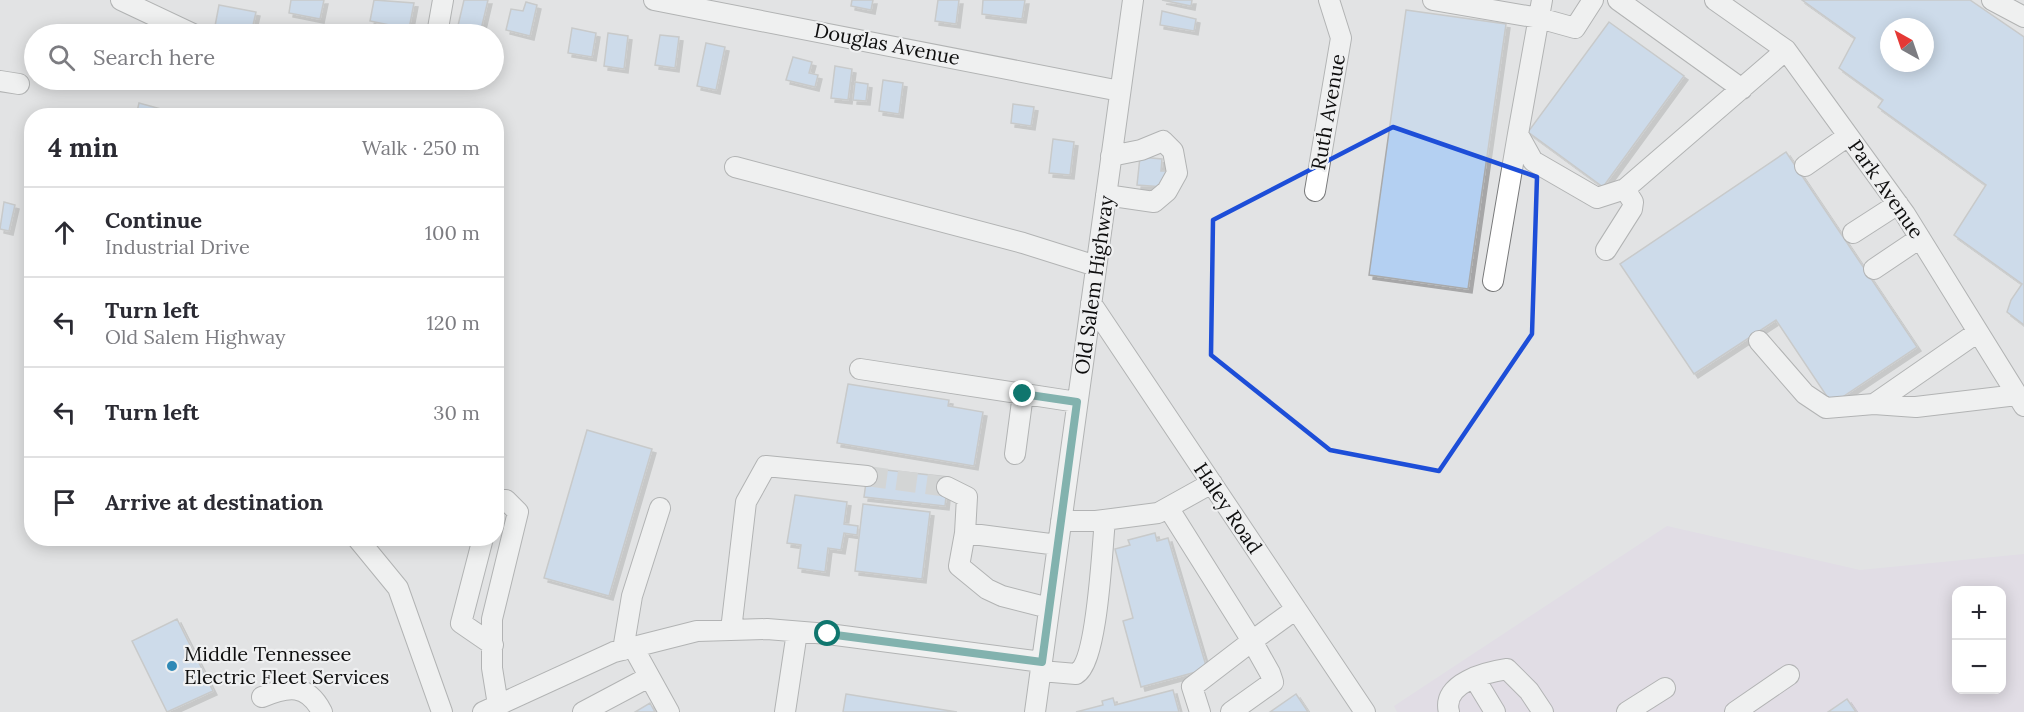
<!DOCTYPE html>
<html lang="en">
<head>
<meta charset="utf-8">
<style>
	body { margin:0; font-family:Lora,serif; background:#f2f2f3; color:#2b2b33 }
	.controls { position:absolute; right:18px; bottom:18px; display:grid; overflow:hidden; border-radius:12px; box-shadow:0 3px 15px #0003 }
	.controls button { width:54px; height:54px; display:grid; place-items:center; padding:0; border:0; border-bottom:2px solid #e1e1e2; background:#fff; color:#2b2b33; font:30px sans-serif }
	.compass { position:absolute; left:1880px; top:18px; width:54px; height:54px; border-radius:50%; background:#fff; box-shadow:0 3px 15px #0003; rotate:320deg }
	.stop { position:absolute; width:18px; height:18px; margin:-14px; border:4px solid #0f766e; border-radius:50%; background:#fff }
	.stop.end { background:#0f766e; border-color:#fff; box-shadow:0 2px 6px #0008 }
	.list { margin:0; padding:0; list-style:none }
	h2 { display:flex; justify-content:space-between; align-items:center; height:78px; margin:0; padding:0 24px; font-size:26px }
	h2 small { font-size:20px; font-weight:400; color:#7c7c81 }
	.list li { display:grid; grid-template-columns:39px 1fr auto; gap:18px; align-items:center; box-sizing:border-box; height:90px; padding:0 24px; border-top:2px solid #e1e1e2 }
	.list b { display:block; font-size:22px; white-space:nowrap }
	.list p { margin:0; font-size:20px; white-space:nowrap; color:#7c7c81 }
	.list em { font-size:20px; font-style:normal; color:#7c7c81 }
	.icon { flex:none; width:33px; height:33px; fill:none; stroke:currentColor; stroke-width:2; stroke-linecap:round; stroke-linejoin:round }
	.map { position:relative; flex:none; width:2024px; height:712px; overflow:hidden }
	.search { position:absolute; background:#fff; box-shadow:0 3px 15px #0003; left:24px; top:24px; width:480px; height:66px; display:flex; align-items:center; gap:15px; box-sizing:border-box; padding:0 21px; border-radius:33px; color:#7c7c81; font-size:22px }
	.panel { position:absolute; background:#fff; box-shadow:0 3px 15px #0003; left:24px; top:108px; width:480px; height:438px; border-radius:24px }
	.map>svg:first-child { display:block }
	.industrial { fill:#e0d4e7; fill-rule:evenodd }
	.building { fill:#b4d0f2; stroke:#a9aaab; stroke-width:1.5; fill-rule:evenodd; filter:url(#shadow) }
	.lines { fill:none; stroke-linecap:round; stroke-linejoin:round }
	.minor-tunnel { stroke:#c2c3c4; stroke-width:20; stroke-dasharray:20 10; stroke-linecap:butt }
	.minor-casing { stroke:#78797a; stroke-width:22 }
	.minor { stroke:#fff; stroke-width:20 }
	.route { stroke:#0f766e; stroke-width:8 }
	.marked { fill:none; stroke:#1d4ed8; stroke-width:4.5; stroke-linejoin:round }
	.poi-dot { fill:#2f89b6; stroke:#eff0f1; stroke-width:2 }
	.labels { text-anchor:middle; stroke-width:4.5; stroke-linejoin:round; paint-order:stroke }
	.street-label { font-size:20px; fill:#0e0e0e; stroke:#eff0f1 }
	.poi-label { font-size:20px; fill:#0e0e0e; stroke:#eff0f1; text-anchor:start }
</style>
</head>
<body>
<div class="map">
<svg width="2024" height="712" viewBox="0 0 2024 712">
	<defs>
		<filter id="shadow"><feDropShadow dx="4" dy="4" stdDeviation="0" flood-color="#0004"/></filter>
	</defs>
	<rect width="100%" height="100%" fill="#e2e3e4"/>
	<path class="industrial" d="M1667,526L1860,570L2024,554V712H1397L1394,706ZM1956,590H2002V690H1956Z"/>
	<path class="building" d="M291,0H324L320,19L289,13Z
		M374,0L414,3L409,29L370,21Z
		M464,0H488L480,34H456Z
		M852,0H873L871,10L851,6Z
		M938,0H959L956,24L935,21Z
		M983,0H1025L1022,19L982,14Z
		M1162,0H1192L1191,6Z
		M1802,0H1970L2024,37V325L2007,312L2011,300L2022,284L1954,235L1986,185L1878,107L1883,100L1839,68L1855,38ZM1889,27H1925V63H1889Z
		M526,2L537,5L530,36L506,30L511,9L523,11Z
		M219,5L256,12L251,34L215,26Z
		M1406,10L1506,24L1468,289L1369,275Z
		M1162,11L1196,19L1194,31L1160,25Z
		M1609,22L1684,76L1603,187L1528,132Z
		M572,28L596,33L592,57L568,53Z
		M608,33L628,36L624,69L604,66Z
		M660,35L679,37L675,68L655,65Z
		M706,43L725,47L716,90L697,86Z
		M793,57L812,62L809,73L818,75L815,87L786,80Z
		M835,66L852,69L848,100L831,98Z
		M883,80L903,83L899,114L879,111Z
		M855,82L868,84L866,101L853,100Z
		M139,103L172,112L171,116H136Z
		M1013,104L1034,107L1031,126L1011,123Z
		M1053,139L1074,142L1070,175L1049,173Z
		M1786,152L1917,347L1832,404L1776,320L1694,374L1620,264Z
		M1140,157L1162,159L1161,171H1166L1164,187L1137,185Z
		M4,202L15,205L9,231L0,229Z
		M848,384L949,400L948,406L983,412L974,466L837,443Z
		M587,430L652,449L609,596L544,578Z
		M868,468L948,477L945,506L864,497Z
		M795,495L847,502L844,524L858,526L857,535L844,533L841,550L828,548L825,572L798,568L801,545L787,543Z
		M863,504L930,512L922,579L855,571Z
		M1155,533L1157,541L1168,538L1207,669L1141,687L1123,621L1133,618L1115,549L1130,545L1128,540Z
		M177,619L213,691L167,712L132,641Z
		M1173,690L1179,712H1076L1103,705L1102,701L1113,698L1115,705Z
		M846,694L957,712H843Z
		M1296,694L1308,712H1270Z
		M1847,699L1856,712H1828Z
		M650,703L655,712H635Z"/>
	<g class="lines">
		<path class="minor-tunnel" d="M867,476L947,487"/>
		<defs>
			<path id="minor" d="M121,0L193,34
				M654,0L1120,91
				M1433,0L1539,18L1575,28L1593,0
				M1542,0L1518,134L1533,161L1597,198L1625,189L1786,50
				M1618,0L1742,89
				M1715,0L1786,50L1905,214L2024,406
				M1992,0L2024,17
				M437,34L443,0
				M0,81L19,84
				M1805,166L1848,136
				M735,167L1023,243L1096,266
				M1315,191L1341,38L1329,0
				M1106,195L1154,202L1167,191L1177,173L1173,151L1163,141L1141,150L1111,156
				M1853,233L1898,204
				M1606,250L1632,209L1633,202L1625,189
				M1874,269L1920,238
				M1493,281L1518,134
				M1091,303L1365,712
				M1759,341L1805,394L1826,408L1874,404L1916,407L2017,395
				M860,369L1077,402
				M1874,404L1978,332
				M1015,454L1023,394
				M947,487L967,497L965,533
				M496,500H506L518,512L492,619V668L498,705
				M1169,509L1252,641L1192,687L1200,712
				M1061,521H1096L1158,513L1212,483
				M357,538L398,588L442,712
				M483,538L461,623L493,645
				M1049,608L1002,596L987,589L959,566L965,533L1058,545
				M731,630L746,502L766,466L867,476
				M633,647L669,712
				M623,650L632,596L660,508
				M1041,671L1076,674C1098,662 1102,547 1105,520
				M1475,679L1495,712
				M262,697C288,686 307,683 322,712
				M483,712L614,652L697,631L767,629L828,634L1042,662
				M583,712L649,677
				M785,712L797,632
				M1035,712L1133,0
				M1231,712L1273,682L1270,673L1252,641L1296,609
				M1449,712C1441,683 1487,672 1507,669L1529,691L1543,712
				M1627,712L1665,688
				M1735,712L1789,675"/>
		</defs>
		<use href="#minor" class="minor-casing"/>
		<use href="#minor" class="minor"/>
	</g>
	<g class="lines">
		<path class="route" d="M828,634L1042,662L1077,402L1023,394"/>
	</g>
	<path d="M0 0H2024V712H0ZM1393,127L1537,177L1532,334L1439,471L1330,450L1211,355L1213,220Z" fill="#e2e3e4" fill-opacity=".55" fill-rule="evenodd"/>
	<path class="marked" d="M1393,127L1537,177L1532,334L1439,471L1330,450L1211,355L1213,220Z"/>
	<circle class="poi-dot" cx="172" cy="666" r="6"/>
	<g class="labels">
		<g class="street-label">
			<text transform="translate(887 44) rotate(11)" y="7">Douglas Avenue</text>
			<text transform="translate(1328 112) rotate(-80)" y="7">Ruth Avenue</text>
			<text transform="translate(1886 189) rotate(55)" y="7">Park Avenue</text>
			<text transform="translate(1094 285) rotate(-82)" y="7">Old Salem Highway</text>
			<text transform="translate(1228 508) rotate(56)" y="7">Haley Road</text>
		</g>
		<g class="poi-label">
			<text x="184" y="661">Middle Tennessee<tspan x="184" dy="23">Electric Fleet Services</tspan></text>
		</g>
	</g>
</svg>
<div class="controls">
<button>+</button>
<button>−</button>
</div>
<svg class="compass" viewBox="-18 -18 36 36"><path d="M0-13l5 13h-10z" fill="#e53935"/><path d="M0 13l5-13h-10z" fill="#7c7c81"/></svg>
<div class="stop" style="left:828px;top:634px"></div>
<div class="stop end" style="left:1023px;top:394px"></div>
<div class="search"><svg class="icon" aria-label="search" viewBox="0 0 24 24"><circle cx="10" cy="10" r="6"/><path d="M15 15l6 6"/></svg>Search here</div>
<section class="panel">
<h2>4 min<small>Walk · 250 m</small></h2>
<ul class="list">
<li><svg class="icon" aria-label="ahead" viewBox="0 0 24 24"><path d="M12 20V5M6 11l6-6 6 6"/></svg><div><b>Continue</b><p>Industrial Drive</p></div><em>100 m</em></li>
<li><svg class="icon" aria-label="left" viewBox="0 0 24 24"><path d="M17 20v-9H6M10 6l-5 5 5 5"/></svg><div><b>Turn left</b><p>Old Salem Highway</p></div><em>120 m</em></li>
<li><svg class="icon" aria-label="left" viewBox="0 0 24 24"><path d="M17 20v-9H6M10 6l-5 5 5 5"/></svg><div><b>Turn left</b></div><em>30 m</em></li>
<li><svg class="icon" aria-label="arrive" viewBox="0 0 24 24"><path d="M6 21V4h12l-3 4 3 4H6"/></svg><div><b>Arrive at destination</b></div></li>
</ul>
</section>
</div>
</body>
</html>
